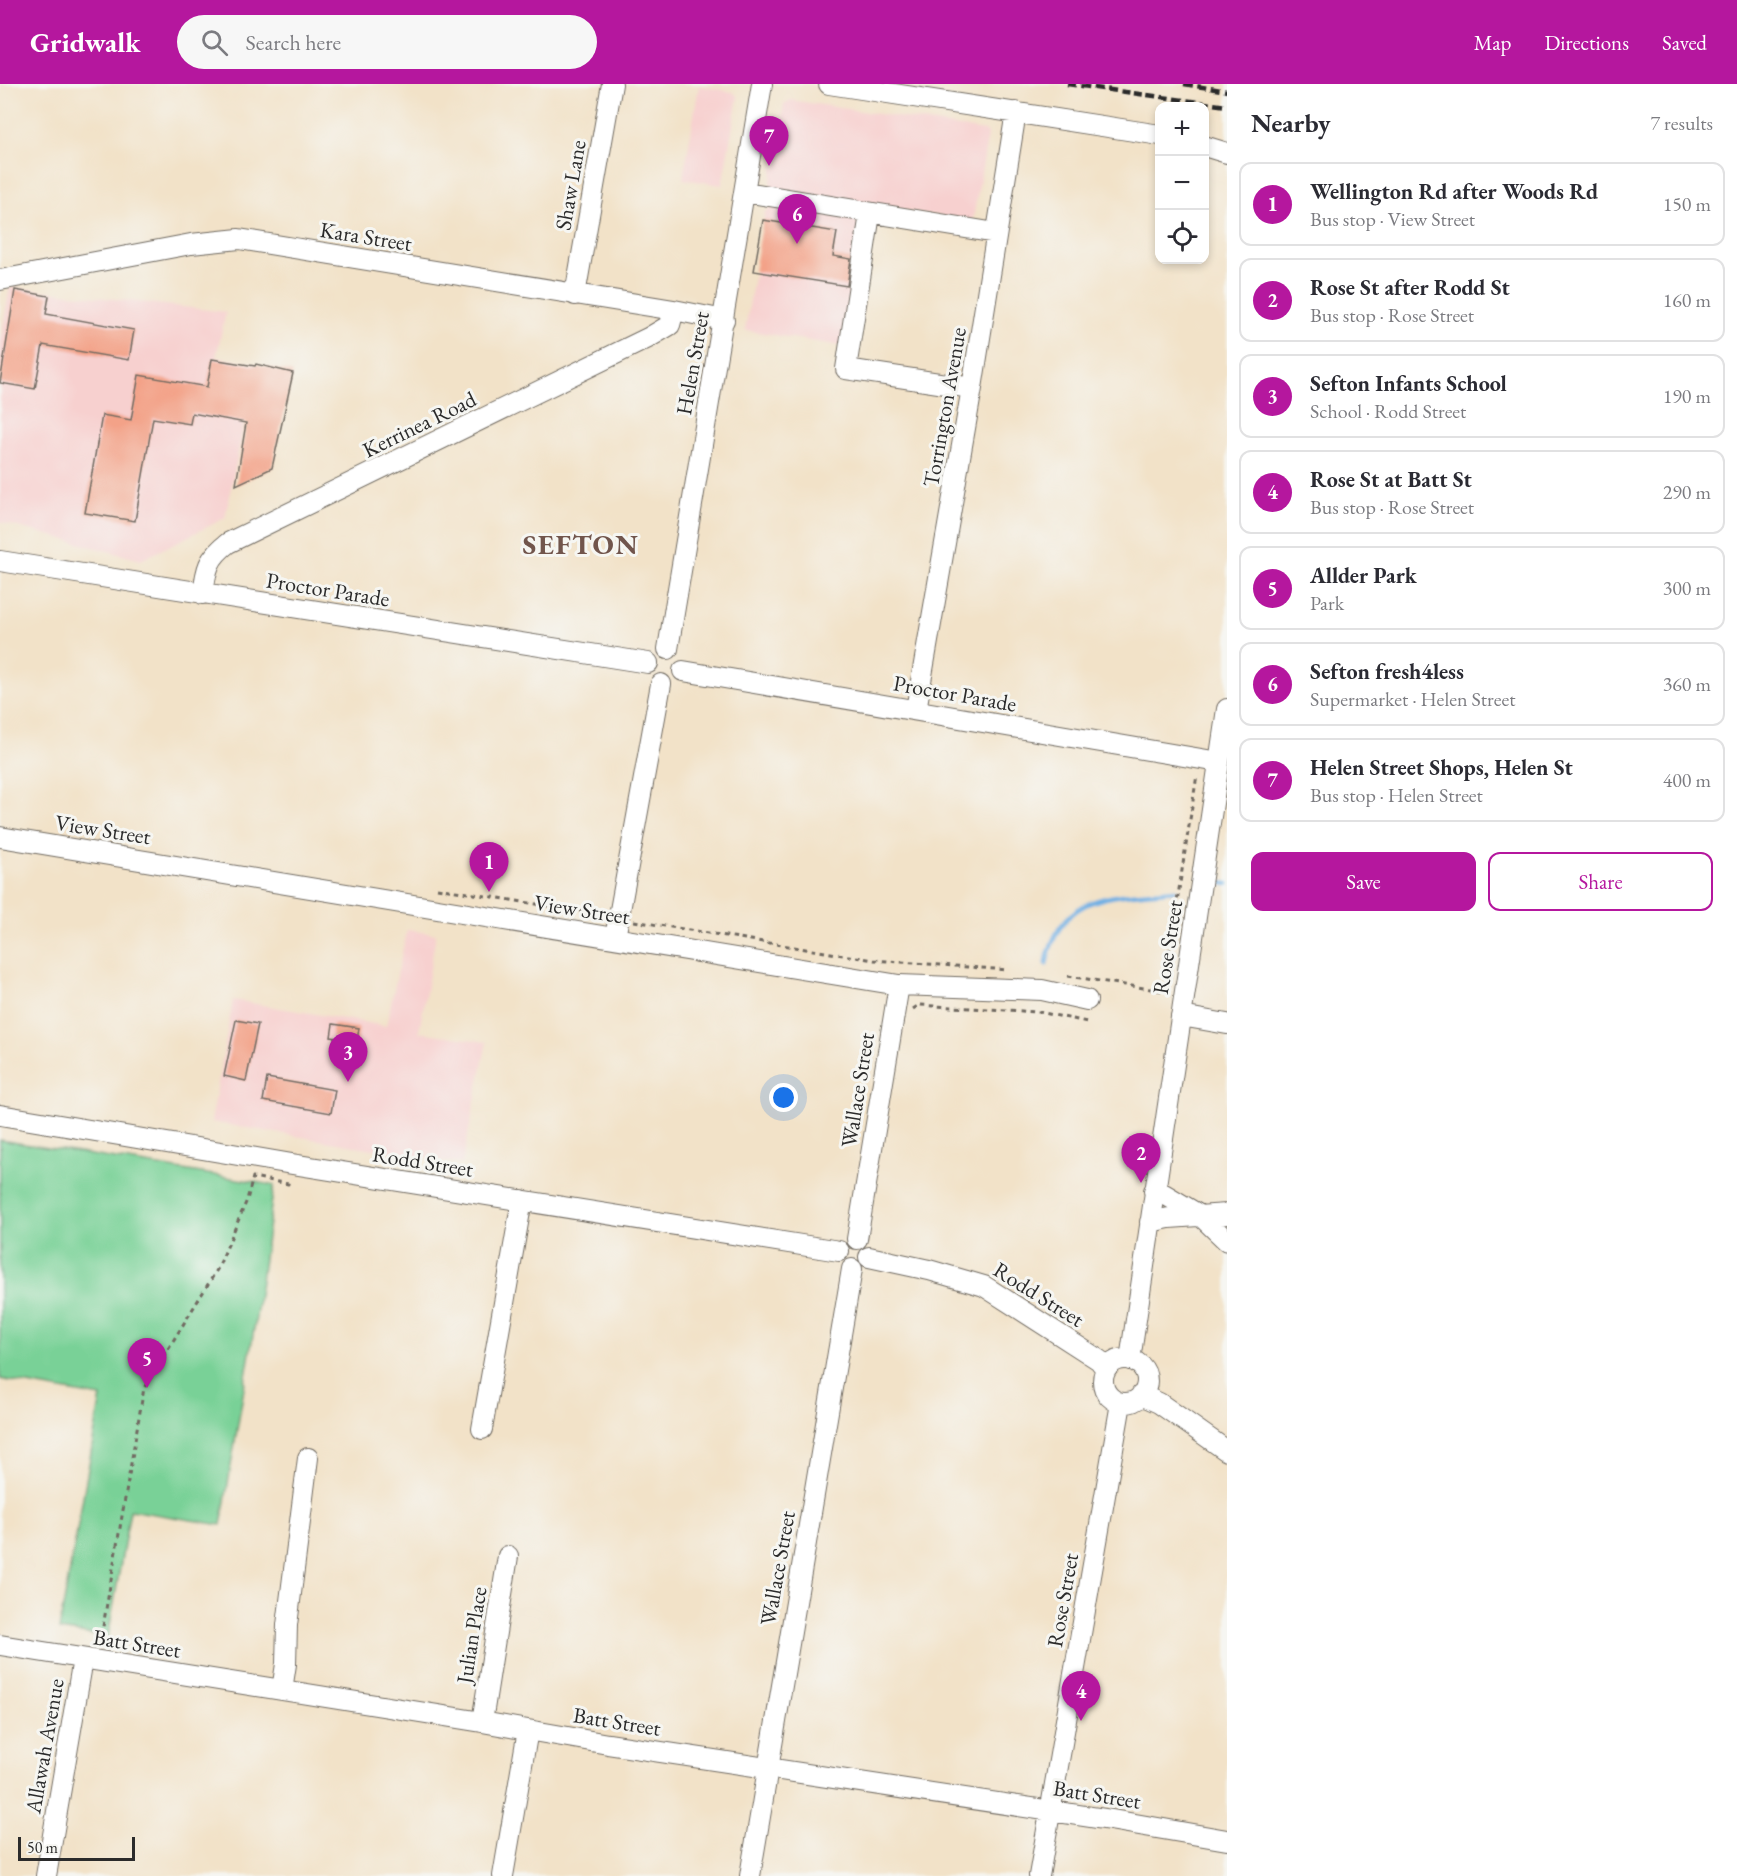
<!DOCTYPE html>
<html lang="en">
<head>
<meta charset="utf-8">
<style>
	body { margin:0; font-family:"EB Garamond",serif; background:#f7f7f7; color:#2b2b33 }
	.controls { position:absolute; right:18px; top:18px; display:grid; overflow:hidden; border-radius:12px; box-shadow:0 3px 9px #0003 }
	.controls button { width:54px; height:54px; display:grid; place-items:center; padding:0; border:0; border-bottom:2px solid #e1e1e2; background:#fff; color:#2b2b33; font:30px sans-serif }
	.scale { position:absolute; left:18px; bottom:15px; width:117px; box-sizing:border-box; padding-left:6px; border:3px solid #2b2b2b; border-top:0; font-size:16px; line-height:21px; white-space:nowrap; color:#2b2b2b; -webkit-text-stroke:4px #f6f6f2; paint-order:stroke }
	.you { position:absolute; left:784px; top:1014px; width:21px; height:21px; margin:-15px; border:4px solid #fff; border-radius:50%; background:#1a73e8; box-shadow:0 0 0 9px #1a73e833 }
	.badge { display:grid; place-items:center; width:39px; height:39px; border-radius:50%; background:#b5179e; color:#fff; font-size:20px; font-weight:700 }
	.pin { position:absolute; translate:-50% -50px; filter:drop-shadow(0 2px 3px #0008) }
	.pin::after { content:''; position:absolute; top:32px; width:21px; height:18px; background:inherit; clip-path:polygon(0 0,100% 0,50% 100%) }
	.list { margin:0; padding:0; list-style:none }
	h2 { display:flex; justify-content:space-between; align-items:center; height:78px; margin:0; padding:0 24px; font-size:26px }
	h2 small { font-size:20px; font-weight:400; color:#7c7c81 }
	.list li { display:grid; grid-template-columns:39px 1fr auto; gap:18px; align-items:center; box-sizing:border-box; height:84px; margin:0 12px 12px; padding:0 12px; border:2px solid #e1e1e2; border-radius:12px }
	.list b { display:block; font-size:22px; white-space:nowrap }
	.list p { margin:0; font-size:20px; white-space:nowrap; color:#7c7c81 }
	.list em { font-size:20px; font-style:normal; color:#7c7c81 }
	.actions { display:flex; gap:12px; padding:18px 24px }
	.actions a { flex:1; padding:14px 0; border:2px solid #b5179e; border-radius:12px; text-align:center; font-size:21px; color:#b5179e }
	.actions .main { background:#b5179e; color:#fff }
	.icon { flex:none; width:33px; height:33px; fill:none; stroke:currentColor; stroke-width:2; stroke-linecap:round; stroke-linejoin:round }
	.map { position:relative; flex:none; width:1227px; height:1792px; overflow:hidden }
	header { display:flex; align-items:center; gap:36px; box-sizing:border-box; height:84px; padding:0 30px; background:#b5179e; color:#fff }
	header strong { font-size:28px }
	nav { display:flex; gap:33px; margin-inline-start:auto; font-size:21px }
	.search { width:420px; height:54px; background:#f7f7f7; display:flex; align-items:center; gap:15px; box-sizing:border-box; padding:0 21px; border-radius:33px; color:#7c7c81; font-size:22px }
	main { display:flex }
	aside { flex:1; background:#fff }
	.map>svg:first-child { display:block }
	.built { fill:#f7d0cf }
	.green { fill:#79d197; stroke:#527e61; stroke-width:1.5 }
	.lines { fill:none; stroke-linecap:round; stroke-linejoin:round }
	.stream { stroke:#71b0e4; stroke-width:4.5 }
	.building { fill:#f3a288 }
	.minor-casing { stroke:#716b62; stroke-width:22 }
	.path { stroke:#716b62; stroke-width:3; stroke-dasharray:4.5 4.5; stroke-linecap:butt }
	.minor { stroke:#fff; stroke-width:20 }
	.rail { stroke:#2b2b2b; stroke-width:4.5; stroke-dasharray:9 4.5; stroke-linecap:butt }
	.labels { text-anchor:middle; stroke-width:6; stroke-linejoin:round; paint-order:stroke }
	.street-label { font-size:22px; fill:#2b2b2b; stroke:#f6f6f2 }
	.district-label { font-size:28px; font-weight:bold; letter-spacing:1.5px; fill:#71554c; stroke:#f6f6f2 }
</style>
</head>
<body>
<header>
<strong>Gridwalk</strong>
<div class="search"><svg class="icon" aria-label="search" viewBox="0 0 24 24"><circle cx="10" cy="10" r="6"/><path d="M15 15l6 6"/></svg>Search here</div>
<nav><a>Map</a><a>Directions</a><a>Saved</a></nav>
</header>
<main>
<div class="map">
<svg width="1227" height="1792" viewBox="0 0 1227 1792">
	<rect width="100%" height="100%" fill="#f6f6f2"/>
	<filter id="ink" filterUnits="userSpaceOnUse"><feTurbulence type="fractalNoise" baseFrequency=".0167" numOctaves="2"/><feDisplacementMap in="SourceGraphic" scale="12" xChannelSelector="R" yChannelSelector="G"/><feConvolveMatrix kernelMatrix="1 2 1 2 8 2 1 2 1" color-interpolation-filters="sRGB"/></filter>
	<filter id="wash" filterUnits="userSpaceOnUse"><feTurbulence type="fractalNoise" baseFrequency=".008" numOctaves="4" result="noise"/><feDisplacementMap in="SourceGraphic" scale="24" xChannelSelector="R" yChannelSelector="G"/><feGaussianBlur stdDeviation="1.35" result="paint"/><feColorMatrix in="noise" values="0 0 0 0 0 0 0 0 0 0 0 0 0 0 0 0 0 1.4 0 .05"/><feComposite in="paint" operator="in"/></filter>
	<g filter="url(#wash)">
		<rect width="100%" height="100%" fill="#f2e2c8"/>
		<path class="built" d="M699,2L733,8L738,13L722,101L683,95Z
			M791,16L985,47L988,50L973,135L968,137L773,105L770,102L784,20Z
			M776,120L853,133L861,143L841,262L745,246L765,128Z
			M10,203L226,228L216,273L256,280L225,434L141,476L0,438V259Z
			M407,846L436,850L419,948L487,958L462,1080L211,1038L233,916L386,942Z"/>
		<path class="green" d="M0,1056L274,1101L256,1233L221,1441L130,1426L108,1553L59,1546L101,1313L0,1295Z"/>
		<g class="lines">
			<path class="stream" d="M1215,798L1227,800
				M1046,880C1061,806 1113,813 1175,806"/>
		</g>
		<g id="blocks">
			<path class="building" d="M763,136L837,148L833,172L851,175L847,202L754,187Z
				M15,206L49,212L46,230L134,246L129,276L43,261L35,305L0,299Z
				M212,275L255,282L256,280L293,289L272,384L236,401L246,339L192,329L190,340L153,334L135,437L85,429L102,331L131,336L139,291L207,303Z
				M236,936L258,940L246,997L224,992Z
				M333,940L359,944L357,957L331,953Z
				M267,994L335,1006L331,1029L263,1017Z"/>
		</g>
	</g>
	<g filter="url(#ink)">
		<use href="#blocks" fill-opacity="0" stroke="#716b62" stroke-width="1.5"/>
		<g class="lines">
			<defs>
				<path id="minor" d="M829,0L1160,51
					M1204,62L1227,69
					M745,108L996,149
					M870,130L846,285L972,304
					M0,196L191,160L239,155L674,226L724,236
					M575,211L612,0
					M0,477L648,579
					M203,510C206,485 208,474 228,459L648,254L670,241L674,226
					M668,565L762,0
					M683,587L1219,678
					M916,626L972,304L1016,28
					M0,753L899,901L1042,906L1087,916
					M615,854L661,600
					M1181,932L1227,940
					M0,1031L292,1080L839,1167
					M1154,1107L1164,1110L1201,1132L1227,1157
					M1150,1138L1169,1134L1227,1130
					M857,1155L899,901
					M869,1173L929,1186L984,1202L1099,1276L1106,1285
					M1103 1297a22 22 0 1 1 44 0a22 22 0 1 1-44 0Z
					M1130,1276L1227,625
					M1141,1311L1159,1319L1227,1367
					M482,1345L522,1116
					M0,1561L482,1638L608,1660L1111,1736L1227,1756
					M282,1606L286,1580L287,1541L308,1374
					M482,1638L508,1472
					M46,1792L83,1575
					M503,1792L528,1646
					M750,1792L852,1185
					M1039,1792L1121,1319"/>
			</defs>
			<use href="#minor" class="minor-casing"/>
			<path class="path" d="M437,804L604,831
				M634,837L874,876L1008,886
				M1068,892L1163,907L1197,691
				M913,925L919,921L1039,928L1087,938
				M100,1560L144,1304L218,1184L247,1116L253,1093L288,1100L289,1095"/>
			<use href="#minor" class="minor"/>
			<path class="rail" d="M1067,0L1227,22
				M1184,0L1227,7"/>
		</g>
	</g>
	<g class="labels">
		<g class="street-label">
			<text transform="translate(570 101) rotate(-80)" y="8">Shaw Lane</text>
			<text transform="translate(366 152) rotate(9)" y="8">Kara Street</text>
			<text transform="translate(692 279) rotate(-80)" y="8">Helen Street</text>
			<text transform="translate(944 323) rotate(-80)" y="8">Torrington Avenue</text>
			<text transform="translate(419 340) rotate(-26)" y="8">Kerrinea Road</text>
			<text transform="translate(328 505) rotate(9)" y="8">Proctor Parade</text>
			<text transform="translate(955 609) rotate(10)" y="8">Proctor Parade</text>
			<text transform="translate(103 745) rotate(9)" y="8">View Street</text>
			<text transform="translate(582 825) rotate(9)" y="8">View Street</text>
			<text transform="translate(1167 863) rotate(-81)" y="8">Rose Street</text>
			<text transform="translate(857 1006) rotate(-81)" y="8">Wallace Street</text>
			<text transform="translate(423 1077) rotate(9)" y="8">Rodd Street</text>
			<text transform="translate(1039 1210) rotate(32)" y="8">Rodd Street</text>
			<text transform="translate(777 1484) rotate(-80)" y="8">Wallace Street</text>
			<text transform="translate(1062 1516) rotate(-80)" y="8">Rose Street</text>
			<text transform="translate(471 1551) rotate(-81)" y="8">Julian Place</text>
			<text transform="translate(137 1559) rotate(9)" y="8">Batt Street</text>
			<text transform="translate(617 1637) rotate(9)" y="8">Batt Street</text>
			<text transform="translate(44 1662) rotate(-80)" y="8">Allawah Avenue</text>
			<text transform="translate(1097 1710) rotate(9)" y="8">Batt Street</text>
		</g>
		<g class="district-label">
			<text x="581" y="470">SEFTON</text>
		</g>
	</g>
</svg>
<div class="controls">
<button>+</button>
<button>−</button>
<button><svg class="icon" aria-label="locate" viewBox="0 0 24 24"><circle cx="12" cy="12" r="6"/><path d="M12 2v4M12 18v4M2 12h4M18 12h4"/></svg></button>
</div>
<div class="scale">50 m</div>
<div class="you"></div>
<div class="pin badge" style="left:489px;top:808px">1</div>
<div class="pin badge" style="left:1141px;top:1099px">2</div>
<div class="pin badge" style="left:348px;top:998px">3</div>
<div class="pin badge" style="left:1081px;top:1637px">4</div>
<div class="pin badge" style="left:147px;top:1304px">5</div>
<div class="pin badge" style="left:797px;top:160px">6</div>
<div class="pin badge" style="left:769px;top:82px">7</div>
</div>
<aside>
<h2>Nearby<small>7 results</small></h2>
<ul class="list">
<li><span class="badge">1</span><div><b>Wellington Rd after Woods Rd</b><p>Bus stop · View Street</p></div><em>150 m</em></li>
<li><span class="badge">2</span><div><b>Rose St after Rodd St</b><p>Bus stop · Rose Street</p></div><em>160 m</em></li>
<li><span class="badge">3</span><div><b>Sefton Infants School</b><p>School · Rodd Street</p></div><em>190 m</em></li>
<li><span class="badge">4</span><div><b>Rose St at Batt St</b><p>Bus stop · Rose Street</p></div><em>290 m</em></li>
<li><span class="badge">5</span><div><b>Allder Park</b><p>Park</p></div><em>300 m</em></li>
<li><span class="badge">6</span><div><b>Sefton fresh4less</b><p>Supermarket · Helen Street</p></div><em>360 m</em></li>
<li><span class="badge">7</span><div><b>Helen Street Shops, Helen St</b><p>Bus stop · Helen Street</p></div><em>400 m</em></li>
</ul>
<div class="actions"><a class="main">Save</a><a>Share</a></div>
</aside>
</main>
</body>
</html>
